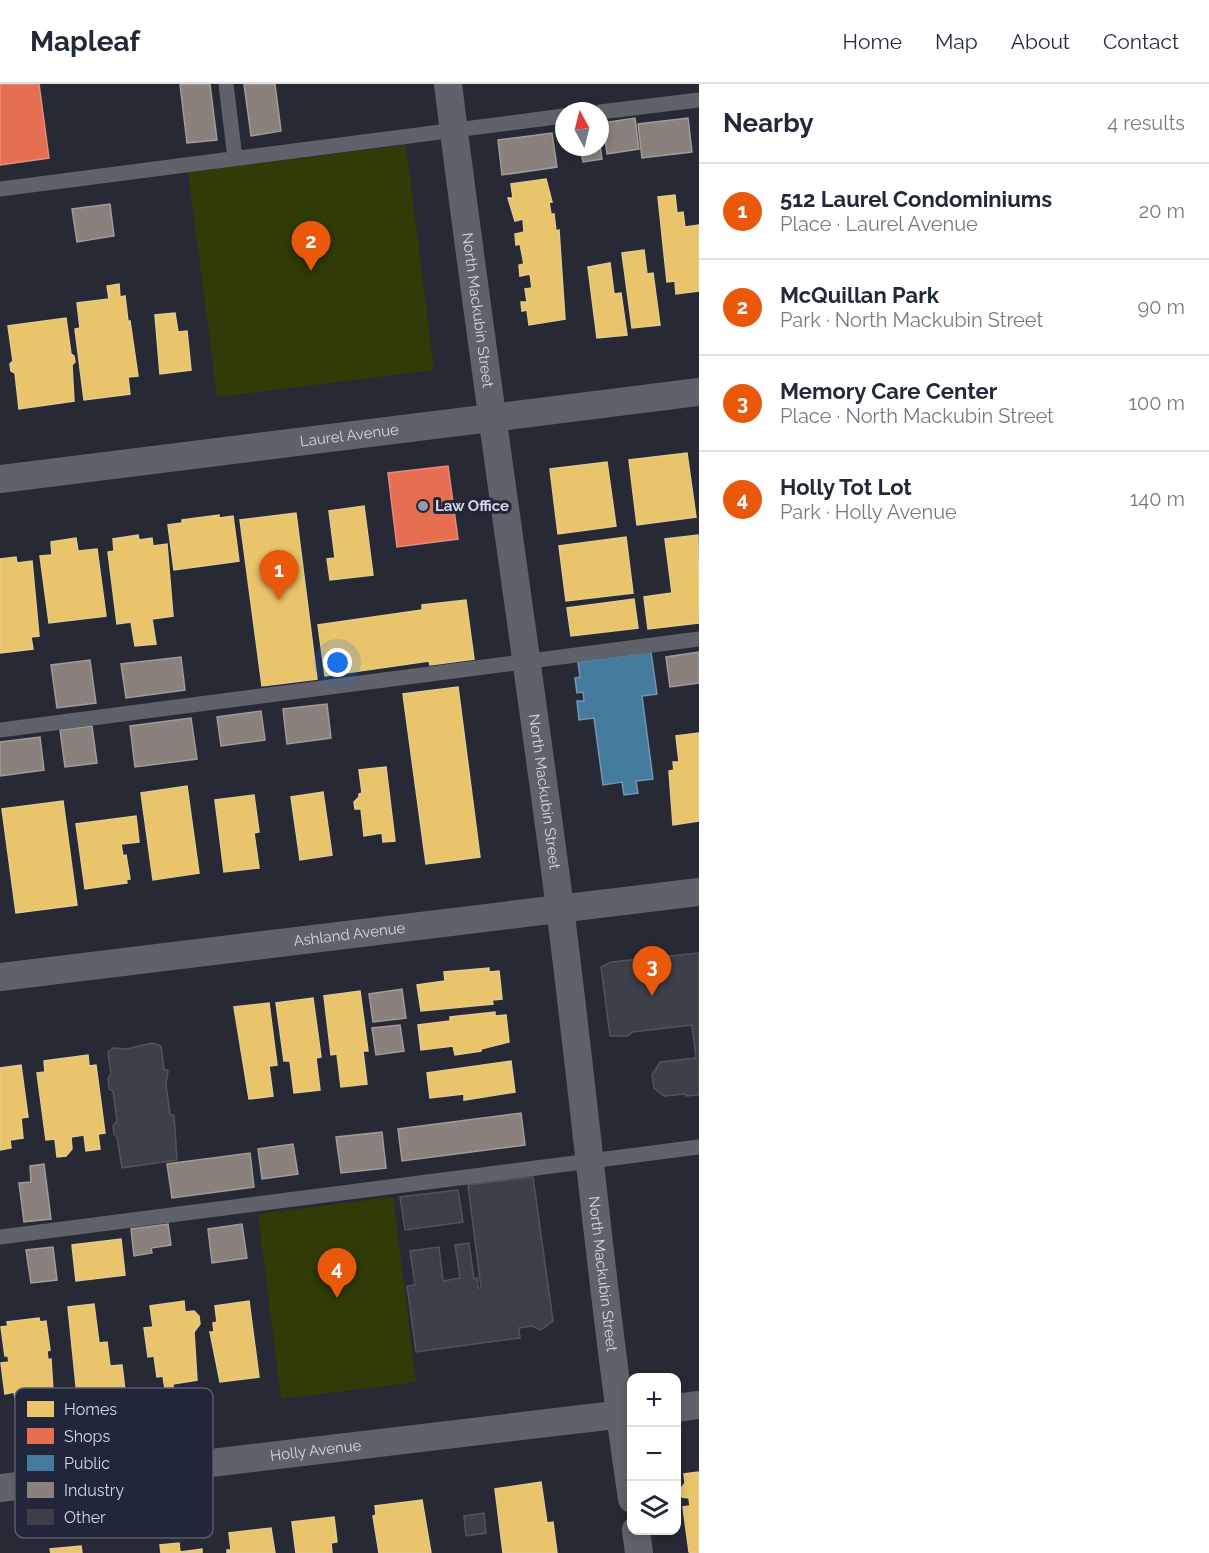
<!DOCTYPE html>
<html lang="en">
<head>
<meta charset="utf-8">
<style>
	body { margin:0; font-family:Raleway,sans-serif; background:#f2f2f3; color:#1f2937 }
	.controls { position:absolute; right:18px; bottom:18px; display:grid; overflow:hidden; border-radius:12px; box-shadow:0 3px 9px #0003 }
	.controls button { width:54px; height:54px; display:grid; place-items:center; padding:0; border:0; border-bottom:2px solid #e0e1e3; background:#fff; color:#1f2937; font:30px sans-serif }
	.compass { position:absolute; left:555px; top:18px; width:54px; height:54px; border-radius:50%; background:#fff; box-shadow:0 3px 9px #0003; rotate:353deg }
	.you { position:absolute; left:338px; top:579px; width:21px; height:21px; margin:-15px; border:4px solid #fff; border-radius:50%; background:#1a73e8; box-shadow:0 0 0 9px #1a73e833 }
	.badge { display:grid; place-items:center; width:39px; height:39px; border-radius:50%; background:#ea580c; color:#fff; font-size:20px; font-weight:700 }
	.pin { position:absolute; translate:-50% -50px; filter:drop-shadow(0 2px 3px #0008) }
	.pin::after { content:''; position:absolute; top:32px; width:21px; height:18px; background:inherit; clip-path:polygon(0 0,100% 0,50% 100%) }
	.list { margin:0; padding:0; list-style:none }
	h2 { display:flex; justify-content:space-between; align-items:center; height:78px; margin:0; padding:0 24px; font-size:26px }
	h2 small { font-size:20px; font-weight:400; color:#747a83 }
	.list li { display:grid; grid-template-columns:39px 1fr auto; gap:18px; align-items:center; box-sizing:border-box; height:96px; padding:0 24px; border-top:2px solid #e0e1e3 }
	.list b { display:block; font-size:22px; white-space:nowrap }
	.list p { margin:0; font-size:20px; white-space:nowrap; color:#747a83 }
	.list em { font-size:20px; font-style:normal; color:#747a83 }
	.icon { flex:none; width:33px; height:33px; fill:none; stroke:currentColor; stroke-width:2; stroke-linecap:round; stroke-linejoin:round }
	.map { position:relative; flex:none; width:699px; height:1469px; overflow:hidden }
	header { display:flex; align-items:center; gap:36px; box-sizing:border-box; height:84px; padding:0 30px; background:#fff; border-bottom:2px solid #e0e1e3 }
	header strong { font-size:28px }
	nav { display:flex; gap:33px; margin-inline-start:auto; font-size:21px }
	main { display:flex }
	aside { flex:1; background:#fff }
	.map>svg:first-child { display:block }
	.green { fill:#303b07 }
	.homes { fill:#e9c46a; stroke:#e3ca8f; stroke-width:1.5 }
	.shops { fill:#e76f51; stroke:#e18e7d; stroke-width:1.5 }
	.public { fill:#457b9d; stroke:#7097b3; stroke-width:1.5 }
	.industry { fill:#8a817c; stroke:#a09b9c; stroke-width:1.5 }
	.building { fill:#3e4049; stroke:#51545d; stroke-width:1.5 }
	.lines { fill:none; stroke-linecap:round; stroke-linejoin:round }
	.service { stroke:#60626b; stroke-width:15 }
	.minor { stroke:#60626b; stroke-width:28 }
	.poi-dot { fill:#979ba7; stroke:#21263a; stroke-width:2 }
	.labels { text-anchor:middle; stroke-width:6; stroke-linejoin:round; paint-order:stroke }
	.street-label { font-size:15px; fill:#d4d8e5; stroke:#21263a }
	.poi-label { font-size:15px; font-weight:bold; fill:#d4d8e5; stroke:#21263a; text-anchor:start }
	.key { fill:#21263a; stroke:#575b6d; stroke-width:1.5 }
	.key-label { font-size:16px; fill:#d4d8e5 }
</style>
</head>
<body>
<header>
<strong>Mapleaf</strong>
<nav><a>Home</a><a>Map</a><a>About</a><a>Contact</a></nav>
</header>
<main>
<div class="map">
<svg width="699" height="1469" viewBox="0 0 699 1469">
	<rect width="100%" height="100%" fill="#272a34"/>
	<path class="green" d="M406,61L434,286L217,313L188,88Z
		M393,1113L416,1298L281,1315L258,1130Z"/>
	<path class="homes" d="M546,95L552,118H549L551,130H554L556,147L559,146L565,235L529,241L527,226L522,227L521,218H527L525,205L532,204L530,190L520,192L519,181L524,180L520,160L516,161L515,150L524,148L523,135L515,137L508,114H513L511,100Z
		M675,111L677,129L683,128L685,143L699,141V207L676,210L675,197L667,198L658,113Z
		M644,166L647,190L653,189L660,241L632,244L622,169Z
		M610,179L614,210L621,209L627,251L597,254L588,183Z
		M119,200L120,213L125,212L128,237H130L138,292L128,293L130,310L84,316L75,245L80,244L77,219L109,215L107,202Z
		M175,229L178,248L187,247L191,286L160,290L155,231Z
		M66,234L71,270L74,272L75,278L72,281L74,317L19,325L15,289L11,287L10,280L13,277L8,242Z
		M687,369L696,433L637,441L629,376Z
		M607,378L616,442L558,450L550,385Z
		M364,422L373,491L330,496L327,475L335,474L329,427Z
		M296,429L317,595L262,602L240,436Z
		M219,431V434L233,432L239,477L174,486L168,441L182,439V436Z
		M138,451L139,456L152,454L153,462L167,460L173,532L152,535L156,560L135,562L131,538L117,540L108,468L114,467L113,455Z
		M698,451L699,539L648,545L644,513L672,509L665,455Z
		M626,453L633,509L566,517L559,462Z
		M76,454L78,467L97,465L106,532L49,539L40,472L52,471L51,458Z
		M16,473L17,479L32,477L39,552L31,553L33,565L0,569V475Z
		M634,515L638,544L571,552L567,524Z
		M466,516L474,575L430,581L429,577L325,592L318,541L422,526V521Z
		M458,603L480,773L426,780L403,610Z
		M699,649V737L673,741L669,687L674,686L673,678H679L676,652Z
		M386,683L395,757L383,758L382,749L364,752L361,725H355L354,718L359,713V710L362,709L359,686Z
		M187,702L199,789L153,796L141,709Z
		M323,708L332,771L300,776L291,713Z
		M254,711L259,748L254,749L259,784L224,788L215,716Z
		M63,717L77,821L16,829L2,725Z
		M136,732L139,758L121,760L123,772L126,771L130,795L126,796L127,799L85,805L76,740Z
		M489,884V888L499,887L502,915L492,916L493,920L421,927L417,901L445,897L444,888Z
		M360,907L368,967H363L367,1000L341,1003L337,970L331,971L324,912Z
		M313,914L321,973L316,974L320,1006L294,1009L290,977H284L276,919Z
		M269,919L277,981L269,982L273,1012L249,1015L234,923Z
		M495,928V932L506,931L509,958L481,965V967L455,971L453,962L421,966L418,941L450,937V933Z
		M88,971L89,982L96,981L105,1049L98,1050L100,1065L86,1067L84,1051L71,1053L72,1065L66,1072L57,1073L55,1055L46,1056L37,989L45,988L44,977Z
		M511,977L515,1008L464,1016V1010L430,1014L427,989Z
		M21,981L28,1033L21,1034L23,1054L10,1056L11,1064L0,1066V984Z
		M121,1155L125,1191L76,1197L72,1161Z
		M184,1217L185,1228L194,1227L199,1232L200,1240L194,1248L197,1296L173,1300V1304L165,1305L163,1292L157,1293L154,1272L148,1273L144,1244L153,1243L150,1222Z
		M249,1217L259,1293L220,1298L210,1248H214L213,1239L217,1238L215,1222Z
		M94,1220L99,1259L107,1258L110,1282L122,1281L126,1315L78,1321L68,1223Z
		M39,1234L40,1238L46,1237L50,1266L47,1267L48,1276L51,1275L53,1307H58L59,1324L17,1326L14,1308L5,1310L1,1279L9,1278L8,1272H5L1,1243L8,1242L7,1238Z
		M699,1388V1469H693L689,1468L683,1423L690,1422L689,1414L682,1413L679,1407L685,1399L684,1390Z
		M541,1398L547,1439L553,1438L557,1469H503L495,1405Z
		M422,1416L431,1469H379L373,1432L376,1431L375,1422Z
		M334,1433L337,1458L331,1459L332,1469H296L292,1438Z
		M271,1444L275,1469H227V1466H231L229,1449Z
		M179,1459L180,1468L202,1465V1469H161L160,1461Z
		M81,1462L82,1469H51L50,1465Z"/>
	<path class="shops" d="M0,0H39L49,74L0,81Z
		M448,382L458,455L397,463L388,389Z"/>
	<path class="public" d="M651,568L657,610L642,612L653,695L636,697L638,709L624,711L622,698L603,701L594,634L579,636L577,617H584L583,608L577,609L575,594L580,593L578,578Z"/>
	<path class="industry" d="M180,0H210L217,56L187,59Z
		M244,0H275L281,47L251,52Z
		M635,34L639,65L607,70L603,39Z
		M688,34L692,68L642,74L638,40Z
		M552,49L557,83L502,91L498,56Z
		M600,60L602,75L583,78L580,63H600Z
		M110,120L114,152L77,158L72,125Z
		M699,568V599L670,603L666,573Z
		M181,573L185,606L126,614L121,580Z
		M90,576L96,619L57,624L51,581Z
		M327,620L331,654L287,660L283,625Z
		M261,627L265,656L221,662L217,633Z
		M191,634L197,675L135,683L130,642Z
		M92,642L97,679L65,683L60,646Z
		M40,653L44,686L0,692V658Z
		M402,905L406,934L373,938L369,910Z
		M400,941L404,967L376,971L372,944Z
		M521,1029L525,1061L402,1077L398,1045Z
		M382,1048L386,1084L341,1089L336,1053Z
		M293,1060L298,1090L262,1095L258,1065Z
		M250,1069L254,1103L172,1114L167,1080Z
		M44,1080L51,1135L24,1138L19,1099L31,1098L30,1082Z
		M168,1140L171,1161L151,1164L152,1169L134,1172L131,1145Z
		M242,1140L247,1174L212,1179L208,1145Z
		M53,1163L57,1196L31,1199L26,1166Z"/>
	<path class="building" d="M699,869V1008L698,1011L686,1012V1010L664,1012L654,1004L652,991L660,978L696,974L692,941L632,948L628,952H610L601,883L611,878Z
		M152,959L161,962L164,985L168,987L166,1000L170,1030L174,1032L177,1076L122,1084L117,1053L114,1050L113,1042L117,1037L113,1007L109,1005L108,994L111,990L108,968L113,964L126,965Z
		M533,1093L553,1237L541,1246L532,1242L519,1244L520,1254L416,1268L407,1202L415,1201L410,1167L439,1163L443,1197L460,1194L455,1161L469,1159L474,1195L477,1194L478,1204H481L468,1101Z
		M458,1106L463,1138L405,1146L400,1113Z
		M484,1429L486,1449L466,1452L464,1432Z"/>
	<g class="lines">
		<path class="service" d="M226,0L235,74
			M600,28L699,16
			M0,105L564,32
			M0,646L699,555
			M0,1153L699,1063"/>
		<g class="minor">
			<path id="s1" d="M448,0C482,275 524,549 560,824C585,1021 603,1219 632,1415"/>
			<path id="s2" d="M0,395L699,308"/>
			<path id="s3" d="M0,893L699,808"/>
			<path d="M676,1324L699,1321"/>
			<path id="s4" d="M0,1404L632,1329"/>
			<path d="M636,1446L639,1469"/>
		</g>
	</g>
	<circle class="poi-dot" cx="423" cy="422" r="6"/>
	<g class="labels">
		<g class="street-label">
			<text dy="5" stroke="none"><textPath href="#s1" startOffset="228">North Mackubin Street</textPath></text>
			<text dy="5" stroke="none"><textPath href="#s2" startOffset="352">Laurel Avenue</textPath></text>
			<text dy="5" stroke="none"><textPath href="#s1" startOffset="714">North Mackubin Street</textPath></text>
			<text dy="5" stroke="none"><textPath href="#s3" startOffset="352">Ashland Avenue</textPath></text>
			<text dy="5" stroke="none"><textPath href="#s1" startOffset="1200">North Mackubin Street</textPath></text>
			<text dy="5" stroke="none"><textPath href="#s4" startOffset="318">Holly Avenue</textPath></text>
		</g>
		<g class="poi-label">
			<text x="435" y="427">Law Office</text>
		</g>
	</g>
	<rect x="15" y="1304" width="198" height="150" rx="9" class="key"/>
	<rect x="27" y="1317" width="27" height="16" fill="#e9c46a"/>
	<rect x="27" y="1344" width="27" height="16" fill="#e76f51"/>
	<rect x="27" y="1371" width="27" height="16" fill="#457b9d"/>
	<rect x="27" y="1398" width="27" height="16" fill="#8a817c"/>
	<rect x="27" y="1425" width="27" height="16" fill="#3e4049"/>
	<g class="key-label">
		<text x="64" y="1331">Homes</text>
		<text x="64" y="1358">Shops</text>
		<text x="64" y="1385">Public</text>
		<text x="64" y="1412">Industry</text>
		<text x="64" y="1439">Other</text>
	</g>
</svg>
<div class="controls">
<button>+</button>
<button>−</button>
<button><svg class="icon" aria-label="layers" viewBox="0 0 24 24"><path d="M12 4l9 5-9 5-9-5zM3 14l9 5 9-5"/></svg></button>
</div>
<svg class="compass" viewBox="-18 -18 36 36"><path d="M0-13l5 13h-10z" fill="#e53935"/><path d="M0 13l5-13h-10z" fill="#747a83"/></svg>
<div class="you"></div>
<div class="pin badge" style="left:279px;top:516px">1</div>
<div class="pin badge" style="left:311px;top:187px">2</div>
<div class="pin badge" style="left:652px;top:912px">3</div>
<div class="pin badge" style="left:337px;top:1214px">4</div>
</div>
<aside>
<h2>Nearby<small>4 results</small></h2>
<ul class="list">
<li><span class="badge">1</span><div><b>512 Laurel Condominiums</b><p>Place · Laurel Avenue</p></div><em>20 m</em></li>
<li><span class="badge">2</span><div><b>McQuillan Park</b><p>Park · North Mackubin Street</p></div><em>90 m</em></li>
<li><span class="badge">3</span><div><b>Memory Care Center</b><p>Place · North Mackubin Street</p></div><em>100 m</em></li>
<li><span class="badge">4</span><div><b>Holly Tot Lot</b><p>Park · Holly Avenue</p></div><em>140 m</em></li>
</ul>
</aside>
</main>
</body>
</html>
